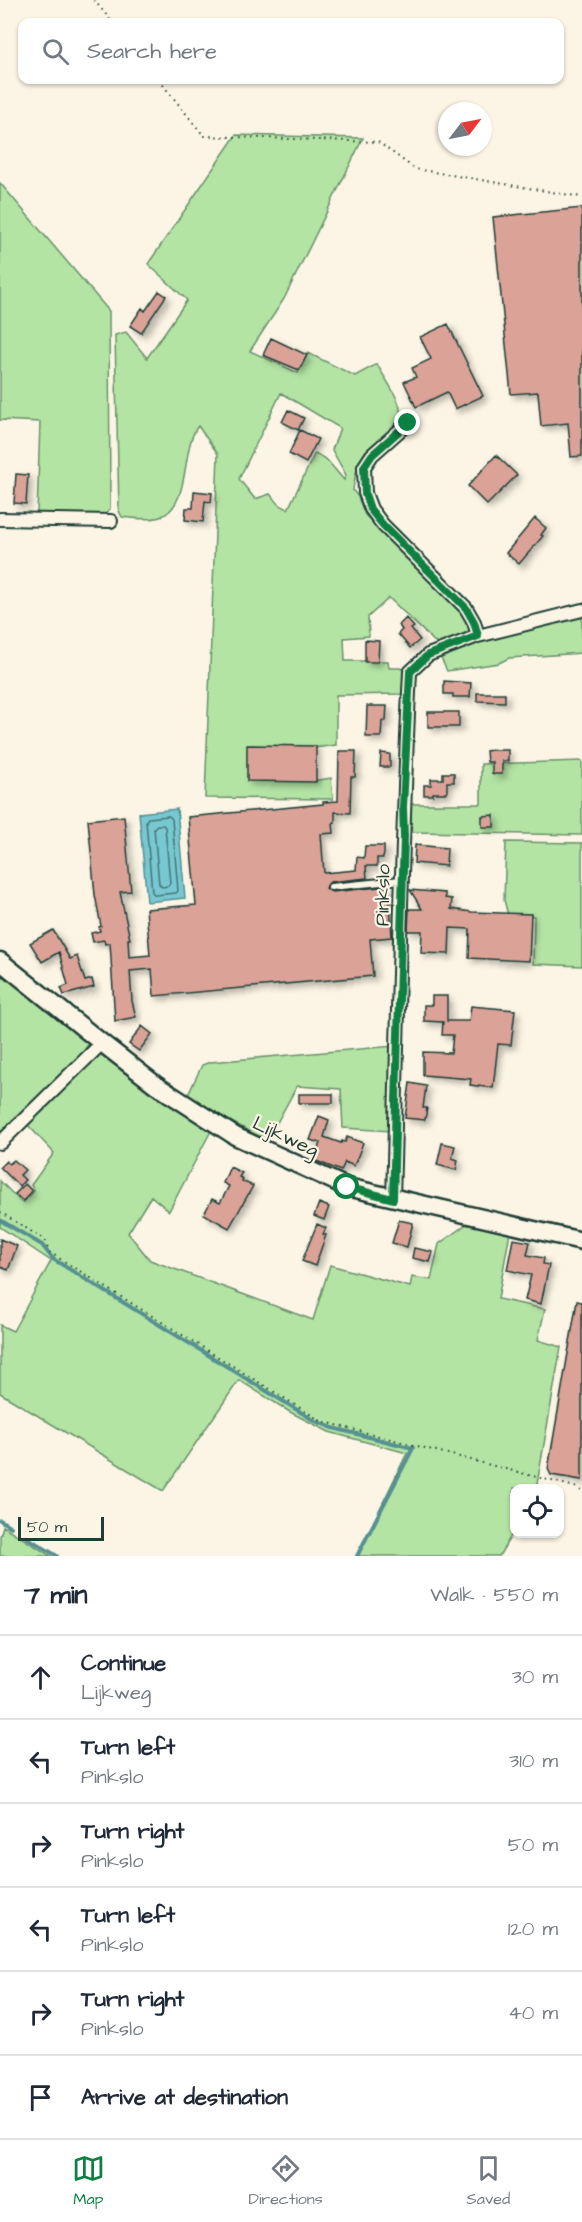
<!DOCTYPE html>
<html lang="en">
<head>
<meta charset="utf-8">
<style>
	body { margin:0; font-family:"Architects Daughter",sans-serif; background:#f6f6f7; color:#1f2937 }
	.controls { position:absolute; right:18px; bottom:18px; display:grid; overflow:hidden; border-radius:12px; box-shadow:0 2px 4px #0004 }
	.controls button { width:54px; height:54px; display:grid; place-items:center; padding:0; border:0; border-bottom:2px solid #e0e1e3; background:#fff; color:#1f2937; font:30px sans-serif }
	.compass { position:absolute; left:438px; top:102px; width:54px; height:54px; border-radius:50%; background:#fff; box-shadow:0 2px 4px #0004; rotate:58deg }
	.scale { position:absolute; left:18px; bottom:15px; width:86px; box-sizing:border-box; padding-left:6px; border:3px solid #1f3d34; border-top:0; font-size:16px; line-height:21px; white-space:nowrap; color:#1f3d34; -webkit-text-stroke:4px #fcf5e5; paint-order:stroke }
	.stop { position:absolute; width:18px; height:18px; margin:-14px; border:4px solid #0b8043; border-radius:50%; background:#fff }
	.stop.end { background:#0b8043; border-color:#fff; box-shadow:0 2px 6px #0008 }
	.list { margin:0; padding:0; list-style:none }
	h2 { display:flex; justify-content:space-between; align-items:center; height:78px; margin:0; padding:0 24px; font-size:26px }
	h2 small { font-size:20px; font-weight:400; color:#747a83 }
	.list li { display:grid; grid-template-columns:39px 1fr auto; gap:18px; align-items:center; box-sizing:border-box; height:84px; padding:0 24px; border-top:2px solid #e0e1e3 }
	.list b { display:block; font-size:22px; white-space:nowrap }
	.list p { margin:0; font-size:20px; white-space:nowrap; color:#747a83 }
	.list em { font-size:20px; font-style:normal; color:#747a83 }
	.icon { flex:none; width:33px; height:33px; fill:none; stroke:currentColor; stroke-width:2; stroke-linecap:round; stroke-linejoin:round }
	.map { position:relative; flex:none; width:582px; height:1556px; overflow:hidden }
	.search { position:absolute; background:#fff; box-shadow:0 2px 4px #0004; left:18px; right:18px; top:18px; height:66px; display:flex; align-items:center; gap:15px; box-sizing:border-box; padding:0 21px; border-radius:12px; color:#747a83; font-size:22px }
	.sheet { height:582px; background:#fff }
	nav { display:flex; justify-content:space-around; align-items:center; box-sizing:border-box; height:84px; border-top:2px solid #e0e1e3; background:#fff; font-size:16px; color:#747a83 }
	nav a { display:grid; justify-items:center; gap:3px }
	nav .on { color:#0b8043 }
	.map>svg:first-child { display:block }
	.green { fill:#b3e4a4; stroke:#69906c; stroke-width:1.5; fill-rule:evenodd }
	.water { fill:#78c8d2; stroke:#549093; stroke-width:1.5 }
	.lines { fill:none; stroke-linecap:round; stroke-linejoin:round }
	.shore { stroke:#437573; stroke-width:1.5 }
	.stream { stroke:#549093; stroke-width:4 }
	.building { fill:#dba298; stroke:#1f3d34; stroke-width:1.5; filter:url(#shadow) }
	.lane-casing { stroke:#1f3d34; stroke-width:10 }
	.street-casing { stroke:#1f3d34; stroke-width:16 }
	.secondary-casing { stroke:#1f3d34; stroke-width:21 }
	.path { stroke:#1f3d34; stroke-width:2; stroke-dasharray:1.5 4.5; stroke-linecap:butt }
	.lane { stroke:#fcf5e5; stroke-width:6 }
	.street { stroke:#fcf5e5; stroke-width:12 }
	.secondary { stroke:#fcf5e5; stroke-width:16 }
	.route { stroke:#0b8043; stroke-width:8 }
	.labels { text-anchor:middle; stroke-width:4.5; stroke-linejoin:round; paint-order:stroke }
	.street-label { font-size:20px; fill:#1f3d34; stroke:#fcf5e5 }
</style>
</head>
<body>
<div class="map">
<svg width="582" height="1556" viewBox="0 0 582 1556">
	<defs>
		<filter id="shadow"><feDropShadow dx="4" dy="4" stdDeviation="3" flood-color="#0004"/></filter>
	</defs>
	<rect width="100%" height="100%" fill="#fcf5e5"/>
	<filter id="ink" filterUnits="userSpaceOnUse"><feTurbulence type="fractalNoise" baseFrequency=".0167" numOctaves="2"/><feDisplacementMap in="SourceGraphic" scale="12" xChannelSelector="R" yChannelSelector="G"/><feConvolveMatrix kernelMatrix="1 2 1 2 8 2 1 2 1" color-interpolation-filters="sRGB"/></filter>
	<g filter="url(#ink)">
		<path class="green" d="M236,135L363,138L284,299L250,351L298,373L308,353L355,376L377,364C383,376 399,397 400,409C403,427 376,439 366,451C357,463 355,476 353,490L358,497L365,515L471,620L469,630L462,636L439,646L389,598L368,617L369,636L344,638L345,661H388L389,668H400L407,672L404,694L336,695V745L314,748L312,781L331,778L333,799L205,798L218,454L198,426C180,449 192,505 160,517C150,521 133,518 122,517L119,511L115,335L126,332L147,358L187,300L148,264ZM281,393L340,428L332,450L346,475L344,480L327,460L315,453L288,509L278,504L270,494L255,499L239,479Z
			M0,183L109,311L110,509L103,517L37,515L40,422L0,420Z
			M582,612V653L509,658L499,663L447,671L440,656L453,649L542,622Z
			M582,761V835L412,832L410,804H481V764Z
			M506,842L582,843V966L533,964L534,916L508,915L504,900Z
			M0,970L85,1037L88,1044L84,1051L0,1138Z
			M394,1046L391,1131L343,1128L341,1089L297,1086L267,1141L204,1107L188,1095L202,1065L210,1062Z
			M107,1052L213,1127L169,1211L151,1196L128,1233L150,1260L313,1320L330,1265L410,1287L412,1277L431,1280L439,1244L468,1223L510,1232L498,1299L545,1309L538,1340L561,1347L537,1484L541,1487L540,1488H514V1531L499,1556H357L407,1453L329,1432L290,1412L239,1380L163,1491L0,1393V1325L13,1331L51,1261L0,1227V1181L22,1203L34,1191L31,1185L54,1153L27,1124L97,1054Z
			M3,1526L51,1556H0V1536Z"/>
		<path class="water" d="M177,809L185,898L147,902L139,813Z"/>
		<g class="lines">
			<path class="shore" d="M169,816L172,819L178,891L176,893L155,895L152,892L146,821L148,818Z
				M157,825H163L165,827L170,883L168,886L162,887L159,884L154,828Z"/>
			<path class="stream" d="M0,1220L42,1245L53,1259L315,1421L333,1428L413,1448L357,1556
				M0,1520L11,1527
				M26,1537L57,1556"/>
		</g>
		<path class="building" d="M582,208V456L571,457L568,423L541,426L538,392L511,394L493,217Z
			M159,291L166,296L141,333L130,326L142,308L145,311Z
			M448,324L483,396L455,409L447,392L416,407L404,382L416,377L412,368L431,359L420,337Z
			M271,338L307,355L299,370L263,355Z
			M288,410L304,418L298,430L282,422Z
			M300,430L318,439L306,463L289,454Z
			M496,455L517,475L487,505L468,486Z
			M16,474L28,475L26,504L14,503Z
			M194,491L212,493L211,502L205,501L203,522L185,520L186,508H193Z
			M535,518L546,528L541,535L543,536L519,564L506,553Z
			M406,618L414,627L411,629L420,640L410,648L398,634L402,630L399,625Z
			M365,640L379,641L378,662H365Z
			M444,681L471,683L470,697H453V694H444Z
			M477,693H505V702L477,701Z
			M367,706H387L386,721H382L381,737H366Z
			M428,712H459V727H428Z
			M247,745L316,746V782L247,781Z
			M492,750H508V761H502V774H492V762H487L486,751Z
			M339,751H356L355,777H351L350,813L335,812V822L333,823L334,833L321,834L324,873L356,870L357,857L364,858L365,846H384V854L383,858H377V866H366L367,878L330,882L326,888L332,892L389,886L392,937L370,939L373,976L154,996L152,969L130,971L132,1001L136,1017L115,1021L110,943L105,944L104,940L93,942L91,933L100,931L99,927L101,926L95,895L88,820L124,816L131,891L120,892L130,939H128L129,957L150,955L146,909L196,905L188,817L323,804V802L338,801Z
			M381,753L390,754V767H380Z
			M443,773H454V782H447V793H433V795H424V785H431V779H443Z
			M494,815V827H482V816Z
			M415,845L447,848L446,866L414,863Z
			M410,890L445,893V898L452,899L451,909L472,912L531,914L529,961L469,958L470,929L450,928L449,954L421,953L422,931H408L409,909H422Z
			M53,930L70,959L77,956L85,981L92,979L94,987L64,995L61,988L68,985L59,952L42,962L30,943Z
			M432,996H447V1021H469L471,1006L515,1010L511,1045L498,1044L493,1088L470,1085L471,1079L423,1075V1052L451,1053L453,1035H442L443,1022L424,1021V1005H432Z
			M142,1026L152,1034L139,1051L129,1044Z
			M410,1083L426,1086L423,1108H427L425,1120L405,1118Z
			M299,1094H333V1103H299Z
			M319,1116L329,1120L324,1137L341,1143L342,1141L345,1142L347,1137L363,1143L354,1166L345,1162L341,1171L314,1160L320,1143L310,1140Z
			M442,1143L455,1146L452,1158L458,1160L456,1170L437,1165Z
			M14,1160L25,1170L20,1175L25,1180L19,1186L0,1167L6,1161L9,1164Z
			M230,1167L242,1173L239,1177L243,1179L242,1181L253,1186L229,1228L204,1214L212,1199L220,1203L229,1186L223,1183Z
			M25,1184L32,1191L23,1201L15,1194Z
			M319,1203L329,1207L324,1220L314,1216Z
			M399,1220L413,1223L407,1247L392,1243Z
			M317,1224L326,1228L323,1234L326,1235L315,1266L302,1261Z
			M0,1239L17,1246L8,1270L0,1267Z
			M513,1239L530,1242L527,1255L544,1258L543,1264L549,1265L541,1304L525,1300L531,1275L507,1270Z
			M414,1248L433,1252L430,1262L412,1258Z
			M577,1301L582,1302V1480L551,1475L548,1469Z"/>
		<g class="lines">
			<defs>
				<path id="lane" d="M331,887L401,880"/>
				<path id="street" d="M408,423L372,455L364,467L365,493L371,509L383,525L466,608L474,622L478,636
					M0,519L111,521
					M0,1143L102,1043
					M393,1199C398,1023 401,847 410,672L428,655L478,636L582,610"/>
				<path id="secondary" d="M0,961L102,1043L156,1085L235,1136L347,1187L582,1241"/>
			</defs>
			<use href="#lane" class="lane-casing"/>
			<use href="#street" class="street-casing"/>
			<use href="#secondary" class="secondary-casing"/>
			<path class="path" d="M94,0L112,22
				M159,80L204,136L378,142L415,169L582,197
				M0,1212L45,1240L49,1252L321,1421L575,1487L582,1491"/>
			<use href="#lane" class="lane"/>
			<use href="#street" class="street"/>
			<use href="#secondary" class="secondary"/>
		</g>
	</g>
	<g class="lines" filter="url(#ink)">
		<path class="route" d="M347,1187L393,1199L404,837L403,807L410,672L428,655L478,636L474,622L466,608L383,525L370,509L365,494L364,467L372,455L408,423"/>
	</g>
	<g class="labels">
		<g class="street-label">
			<text transform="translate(382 895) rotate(-89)" y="7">Pinkslo</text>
			<text transform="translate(286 1136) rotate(25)" y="7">Lijkweg</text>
		</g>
	</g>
</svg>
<div class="controls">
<button><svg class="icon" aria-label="locate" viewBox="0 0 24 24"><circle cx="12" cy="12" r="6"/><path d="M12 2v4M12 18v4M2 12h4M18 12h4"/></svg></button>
</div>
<svg class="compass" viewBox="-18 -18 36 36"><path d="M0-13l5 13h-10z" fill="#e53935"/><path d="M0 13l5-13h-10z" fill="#747a83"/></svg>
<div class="scale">50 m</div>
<div class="stop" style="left:347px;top:1187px"></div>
<div class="stop end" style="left:408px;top:423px"></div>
<div class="search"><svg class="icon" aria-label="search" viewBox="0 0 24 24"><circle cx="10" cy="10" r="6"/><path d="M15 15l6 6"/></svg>Search here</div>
</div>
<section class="sheet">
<h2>7 min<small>Walk · 550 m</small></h2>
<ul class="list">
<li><svg class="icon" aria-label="ahead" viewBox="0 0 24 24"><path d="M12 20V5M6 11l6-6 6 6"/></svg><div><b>Continue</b><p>Lijkweg</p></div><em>30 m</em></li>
<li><svg class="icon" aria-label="left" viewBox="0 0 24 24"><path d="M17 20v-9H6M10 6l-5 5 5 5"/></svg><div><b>Turn left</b><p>Pinkslo</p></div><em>310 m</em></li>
<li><svg class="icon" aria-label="right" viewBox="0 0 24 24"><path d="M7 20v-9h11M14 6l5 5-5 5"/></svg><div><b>Turn right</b><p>Pinkslo</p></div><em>50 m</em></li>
<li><svg class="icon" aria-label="left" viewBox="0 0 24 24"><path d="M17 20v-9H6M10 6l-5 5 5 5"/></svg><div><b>Turn left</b><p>Pinkslo</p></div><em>120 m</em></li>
<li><svg class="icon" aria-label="right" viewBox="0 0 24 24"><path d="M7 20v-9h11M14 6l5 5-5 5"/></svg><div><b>Turn right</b><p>Pinkslo</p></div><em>40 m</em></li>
<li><svg class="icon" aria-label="arrive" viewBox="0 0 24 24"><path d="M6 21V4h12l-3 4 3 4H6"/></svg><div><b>Arrive at destination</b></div></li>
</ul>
</section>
<nav>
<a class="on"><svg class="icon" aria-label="map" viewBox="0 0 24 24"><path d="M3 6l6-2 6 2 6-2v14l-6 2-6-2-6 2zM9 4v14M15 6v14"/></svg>Map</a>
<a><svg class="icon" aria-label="directions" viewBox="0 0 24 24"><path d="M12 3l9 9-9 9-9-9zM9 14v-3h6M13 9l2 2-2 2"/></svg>Directions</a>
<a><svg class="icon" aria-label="saved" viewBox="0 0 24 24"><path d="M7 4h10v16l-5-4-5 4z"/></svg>Saved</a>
</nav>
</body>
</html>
